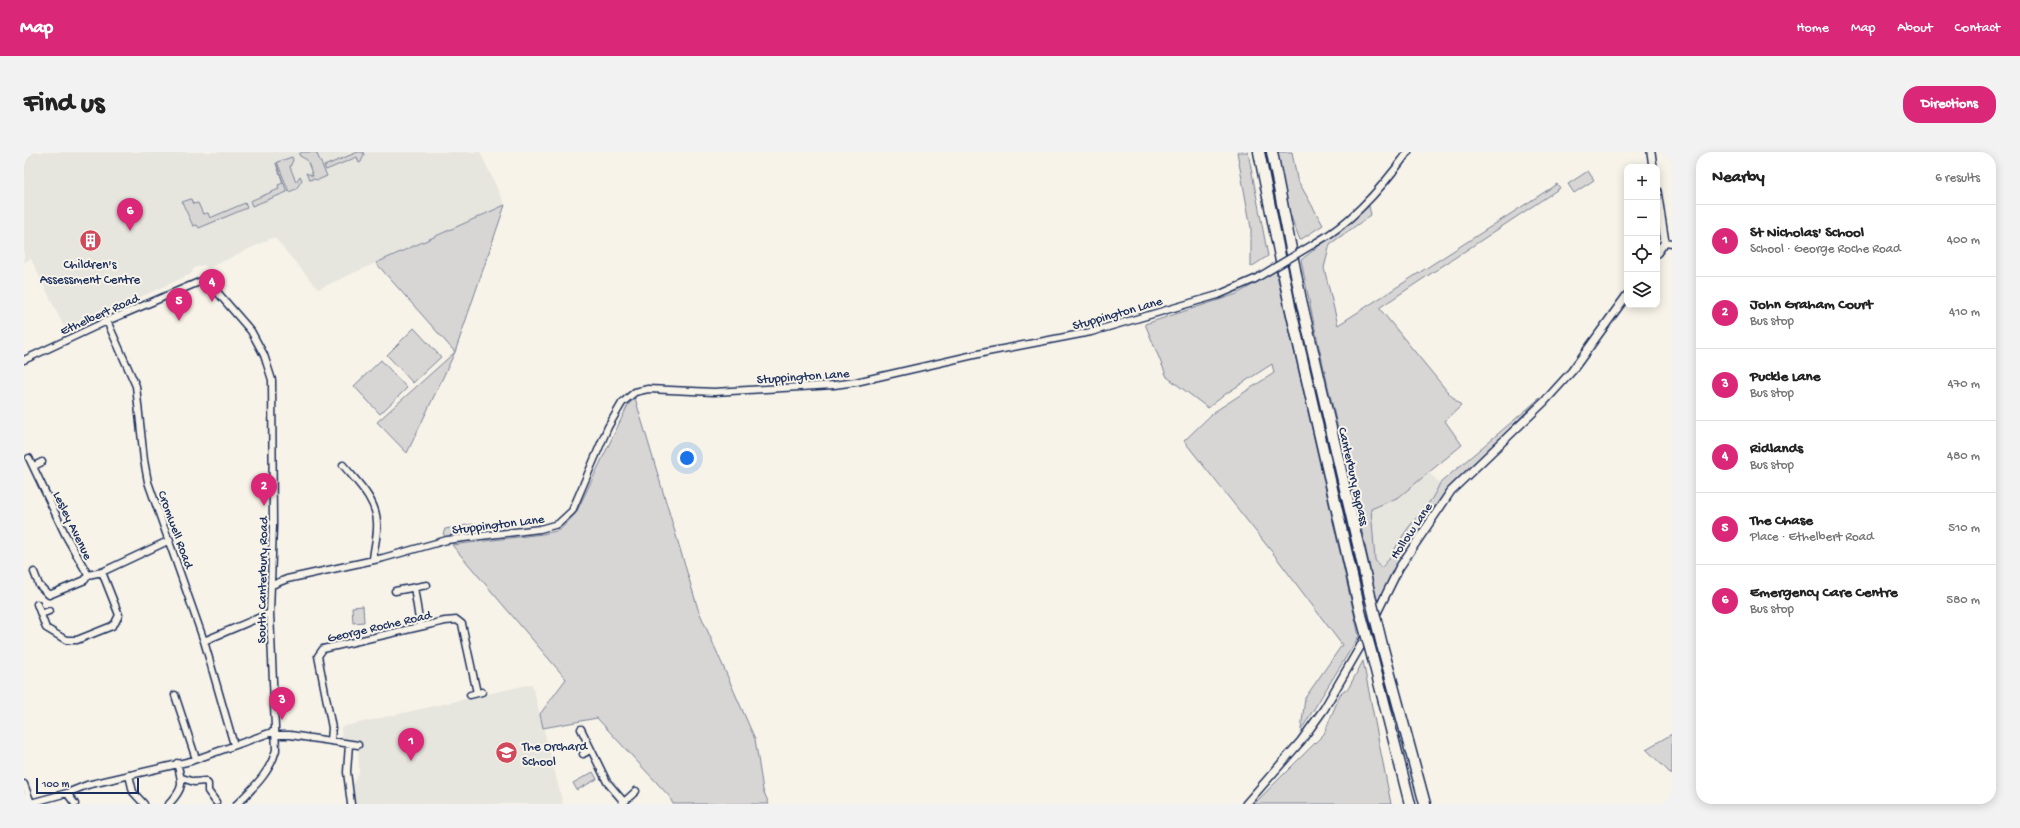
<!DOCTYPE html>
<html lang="en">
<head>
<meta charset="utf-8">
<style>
	body { margin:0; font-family:"Gochi Hand",sans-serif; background:#f2f2f2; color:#222 }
	.controls { position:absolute; right:12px; top:12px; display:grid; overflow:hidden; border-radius:8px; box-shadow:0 2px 10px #0003 }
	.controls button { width:36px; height:36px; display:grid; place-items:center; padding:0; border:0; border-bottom:1px solid #e0e0e0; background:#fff; color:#222; font:20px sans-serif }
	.scale { position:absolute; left:12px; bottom:10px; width:103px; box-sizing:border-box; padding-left:4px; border:2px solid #1b2f5e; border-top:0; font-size:11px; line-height:14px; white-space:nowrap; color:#1b2f5e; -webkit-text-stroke:3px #f7f3e8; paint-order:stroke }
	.you { position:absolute; left:663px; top:306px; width:14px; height:14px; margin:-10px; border:3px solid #fff; border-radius:50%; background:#1a73e8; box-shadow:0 0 0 6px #1a73e833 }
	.badge { display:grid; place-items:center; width:26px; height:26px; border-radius:50%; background:#db2777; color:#fff; font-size:13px; font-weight:700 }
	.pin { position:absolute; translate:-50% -33px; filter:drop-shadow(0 1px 2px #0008) }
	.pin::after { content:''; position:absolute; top:21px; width:14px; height:12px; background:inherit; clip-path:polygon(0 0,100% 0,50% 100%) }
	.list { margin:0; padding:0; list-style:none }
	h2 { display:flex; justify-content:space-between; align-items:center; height:52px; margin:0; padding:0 16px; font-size:17px }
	h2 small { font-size:13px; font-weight:400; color:#767676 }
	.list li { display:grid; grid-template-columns:26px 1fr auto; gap:12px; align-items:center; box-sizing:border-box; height:72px; padding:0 16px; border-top:1px solid #e0e0e0 }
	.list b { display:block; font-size:15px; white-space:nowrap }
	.list p { margin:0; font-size:13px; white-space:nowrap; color:#767676 }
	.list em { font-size:13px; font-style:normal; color:#767676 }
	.icon { flex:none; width:22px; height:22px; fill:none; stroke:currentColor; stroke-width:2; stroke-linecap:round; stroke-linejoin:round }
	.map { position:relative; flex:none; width:1648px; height:652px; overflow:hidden; border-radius:16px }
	header { display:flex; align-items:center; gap:24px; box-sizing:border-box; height:56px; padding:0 20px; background:#db2777; color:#fff }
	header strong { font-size:19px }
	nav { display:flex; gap:22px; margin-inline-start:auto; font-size:14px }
	.intro { display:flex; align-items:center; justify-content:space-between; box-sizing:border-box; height:96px; padding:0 24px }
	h1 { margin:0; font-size:28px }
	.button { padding:10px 18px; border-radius:16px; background:#db2777; color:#fff; font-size:14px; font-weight:700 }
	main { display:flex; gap:24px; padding:0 24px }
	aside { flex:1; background:#fff; border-radius:16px; box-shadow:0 2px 10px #0003 }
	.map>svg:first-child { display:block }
	.built { fill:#e6e5de }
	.green { fill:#d7d6d4; stroke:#798299 }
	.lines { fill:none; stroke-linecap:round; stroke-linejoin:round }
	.minor-casing { stroke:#1b2f5e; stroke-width:9 }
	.tertiary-casing { stroke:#1b2f5e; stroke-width:10 }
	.trunk-casing { stroke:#1b2f5e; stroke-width:13 }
	.minor { stroke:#f7f3e8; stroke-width:6 }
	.tertiary { stroke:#f7f3e8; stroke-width:7 }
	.trunk { stroke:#f7f3e8; stroke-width:10 }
	.minor-bridge-casing { stroke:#1b2f5e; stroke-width:9; stroke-linecap:butt }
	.trunk-bridge-casing { stroke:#1b2f5e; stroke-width:13; stroke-linecap:butt }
	.minor-bridge { stroke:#f7f3e8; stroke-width:6 }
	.trunk-bridge { stroke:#f7f3e8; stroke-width:10 }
	.labels { text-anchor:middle; stroke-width:4; stroke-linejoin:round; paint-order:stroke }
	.poi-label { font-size:13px; fill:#1b2f5e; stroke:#f7f3e8 }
	.street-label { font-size:13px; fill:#1b2f5e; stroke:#f7f3e8 }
</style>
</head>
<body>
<header>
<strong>Map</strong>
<nav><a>Home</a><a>Map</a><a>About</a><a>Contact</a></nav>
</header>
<div class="intro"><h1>Find us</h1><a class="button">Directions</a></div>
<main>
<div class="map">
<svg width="1648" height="652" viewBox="0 0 1648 652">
	<rect width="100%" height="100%" fill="#f7f3e8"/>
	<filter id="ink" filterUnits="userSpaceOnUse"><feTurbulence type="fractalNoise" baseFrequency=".025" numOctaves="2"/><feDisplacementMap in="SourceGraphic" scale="8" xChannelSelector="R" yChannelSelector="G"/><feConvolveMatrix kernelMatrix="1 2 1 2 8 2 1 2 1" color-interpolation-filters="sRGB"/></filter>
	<g filter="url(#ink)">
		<path class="built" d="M0,0H456L481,53L294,137L250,85L185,116L179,113L170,116L167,122L42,179L7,107L0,110Z
			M1405,321L1416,331L1409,347L1380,381L1367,405L1356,415L1351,408L1347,357L1375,345Z
			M508,532L539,652H331L329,632L335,620L334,591L318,588L317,575Z"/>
		<path class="green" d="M278,0H292L303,24L294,28L289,27L285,28L282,21L289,24L283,8L276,4L275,2Z
			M334,0H339L340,3L337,10L335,11L333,5L302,18L300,14Z
			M1213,0H1224L1244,104L1227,115V76Z
			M1253,0H1268L1273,27L1299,73L1276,88L1266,62Z
			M268,5L269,8L266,15L272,30L276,24L278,28L272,37L265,40L253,10Z
			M252,11L263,40L228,54L226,49L255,37L254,33L259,31Z
			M1564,19L1570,28L1550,41L1544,32Z
			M1533,32L1536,36L1355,156L1423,239L1437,254L1421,269L1438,293L1375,345L1347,357L1351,408L1357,416C1367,406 1372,394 1380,382C1393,362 1406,355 1416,331L1516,246L1425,337L1354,455C1331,338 1299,225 1277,108L1345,54L1347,63L1306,92L1300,116L1314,173Z
			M167,47L169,52L174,51L179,62L184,61L186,66L221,51L223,56L175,76L173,73L169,74L158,50Z
			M481,53L431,200L383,301L353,270L431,200L352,111Z
			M1252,119L1335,484L1277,578L1281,546L1318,493L1252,405L1160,289L1190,260L1250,221L1248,212L1203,241L1184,256L1143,225L1121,172L1213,142Z
			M390,176L417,205L389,231L363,203Z
			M357,208L383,236L356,262L330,234Z
			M611,246L674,457L731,587L739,638L745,652H649L645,644L573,566L519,576L516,562L542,527L428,393L519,382L536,378L552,361L604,253Z
			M449,372L456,379L423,386L419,382L421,377Z
			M339,454L340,470L329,471L328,455Z
			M1339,509L1367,652H1230L1300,582L1315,545L1320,538L1324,537Z
			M1648,582V623L1622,597Z
			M569,620L573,627L553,638L549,631Z"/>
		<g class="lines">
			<defs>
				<path id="minor" d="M1293,90C1329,70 1360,33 1384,0
					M1641,90L1648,91
					M83,169L112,234L120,308L124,330L180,489L210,593
					M0,208L83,169L182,127L227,179L240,203L248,228L249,373L246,461L252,598C246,621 229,636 213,652
					M5,306L42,384L64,423L78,420L146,388
					M319,313C333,330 352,347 353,370C354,383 350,395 349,407
					M10,314L18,310
					M10,420L15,433L25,443L61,428L64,423
					M248,433L263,427L359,406L423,388L516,377L534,372L548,359L584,275L598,251L611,240L624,237L690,240L810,233L832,230L963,200L1067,180L1194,143L1231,127
					M390,435L396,474
					M371,439L403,433
					M13,452L22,476L42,488H53L88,474L91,471L95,463L78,420
					M17,462L25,459
					M180,489L246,461
					M151,543L172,607
					M446,543L458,540
					M557,577L583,630L600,650
					M252,583H266L334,593
					M307,589L308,576L294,504L299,497L421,469L433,468L438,472L453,541
					M325,592L323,620L327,652
					M559,602L566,598
					M105,623L109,640L120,652
					M158,626L170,630L181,629L184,632V639L192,650
					M0,632L7,651
					M43,641L51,652
					M3,652L43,641L63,633L167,609L251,579
					M145,652C160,636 159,632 153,611
					M598,652L612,639"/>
				<path id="tertiary" d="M1627,0L1629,15
					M1633,39L1641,90L1633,101
					M1222,652L1277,589L1300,557L1336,495L1375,416L1427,339L1520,250L1548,219L1603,143"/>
				<path id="trunk" d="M1235,0L1266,154L1337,463
					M1248,0L1277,148L1347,448
					M1358,493L1401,652
					M1349,507L1386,652"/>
			</defs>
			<use href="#minor" class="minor-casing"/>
			<use href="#tertiary" class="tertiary-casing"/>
			<use href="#trunk" class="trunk-casing"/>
			<use href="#minor" class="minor"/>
			<use href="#tertiary" class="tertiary"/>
			<use href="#trunk" class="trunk"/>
			<defs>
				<path id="minor-bridge" d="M1231,127L1293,90"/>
				<path id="trunk-bridge" d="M1347,448L1358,493
					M1337,463L1349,507"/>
			</defs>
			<use href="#minor-bridge" class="minor-bridge-casing"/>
			<use href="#trunk-bridge" class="trunk-bridge-casing"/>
			<use href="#minor-bridge" class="minor-bridge"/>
			<use href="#trunk-bridge" class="trunk-bridge"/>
		</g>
	</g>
	<defs>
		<symbol id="building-disc" viewBox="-11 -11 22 22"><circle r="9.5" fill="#d1495b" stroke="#f7f3e8"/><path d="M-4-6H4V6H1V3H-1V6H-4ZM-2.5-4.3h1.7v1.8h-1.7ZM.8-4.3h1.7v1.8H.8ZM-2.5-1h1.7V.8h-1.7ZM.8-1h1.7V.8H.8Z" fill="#fff"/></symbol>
		<symbol id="school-disc" viewBox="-11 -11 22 22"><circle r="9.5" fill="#d1495b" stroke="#f7f3e8"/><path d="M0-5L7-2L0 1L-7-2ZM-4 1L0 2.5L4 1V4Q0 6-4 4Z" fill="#fff"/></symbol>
	</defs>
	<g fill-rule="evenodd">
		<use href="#building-disc" x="54" y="76" width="25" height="25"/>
		<use href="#school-disc" x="470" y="588" width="25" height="25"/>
	</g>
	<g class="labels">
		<g class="poi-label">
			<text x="66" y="116">Children's<tspan x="66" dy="15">Assessment Centre</tspan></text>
			<text x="498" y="598" text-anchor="start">The Orchard<tspan x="498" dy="15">School</tspan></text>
		</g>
		<g class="street-label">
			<text transform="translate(1093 160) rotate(-16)" y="5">Stuppington Lane</text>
			<text transform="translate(75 161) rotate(-24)" y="5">Ethelbert Road</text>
			<text transform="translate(779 223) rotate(-4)" y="5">Stuppington Lane</text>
			<text transform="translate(1331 324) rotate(77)" y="5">Canterbury Bypass</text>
			<text transform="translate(474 371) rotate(-7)" y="5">Stuppington Lane</text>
			<text transform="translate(50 373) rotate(64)" y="5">Lesley Avenue</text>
			<text transform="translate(153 377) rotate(70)" y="5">Cromwell Road</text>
			<text transform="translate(1386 378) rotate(-56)" y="5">Hollow Lane</text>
			<text transform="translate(237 428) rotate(-89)" y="5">South Canterbury Road</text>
			<text transform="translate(355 473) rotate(-13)" y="5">George Roche Road</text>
		</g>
	</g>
</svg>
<div class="controls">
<button>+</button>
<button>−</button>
<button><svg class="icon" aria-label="locate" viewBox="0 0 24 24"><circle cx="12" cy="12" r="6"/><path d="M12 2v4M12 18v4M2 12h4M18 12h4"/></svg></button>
<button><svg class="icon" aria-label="layers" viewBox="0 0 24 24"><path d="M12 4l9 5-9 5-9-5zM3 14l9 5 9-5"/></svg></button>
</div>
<div class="scale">100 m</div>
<div class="you"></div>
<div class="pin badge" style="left:387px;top:609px">1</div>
<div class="pin badge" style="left:240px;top:354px">2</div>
<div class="pin badge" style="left:258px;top:568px">3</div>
<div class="pin badge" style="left:188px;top:150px">4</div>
<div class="pin badge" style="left:155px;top:169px">5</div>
<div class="pin badge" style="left:106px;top:79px">6</div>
</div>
<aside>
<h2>Nearby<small>6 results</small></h2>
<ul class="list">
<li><span class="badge">1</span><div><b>St Nicholas' School</b><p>School · George Roche Road</p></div><em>400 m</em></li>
<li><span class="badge">2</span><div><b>John Graham Court</b><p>Bus stop</p></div><em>410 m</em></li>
<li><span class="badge">3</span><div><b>Puckle Lane</b><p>Bus stop</p></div><em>470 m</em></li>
<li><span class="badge">4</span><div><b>Ridlands</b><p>Bus stop</p></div><em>480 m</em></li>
<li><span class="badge">5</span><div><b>The Chase</b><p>Place · Ethelbert Road</p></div><em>510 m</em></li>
<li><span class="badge">6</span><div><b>Emergency Care Centre</b><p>Bus stop</p></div><em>580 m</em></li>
</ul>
</aside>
</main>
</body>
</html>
